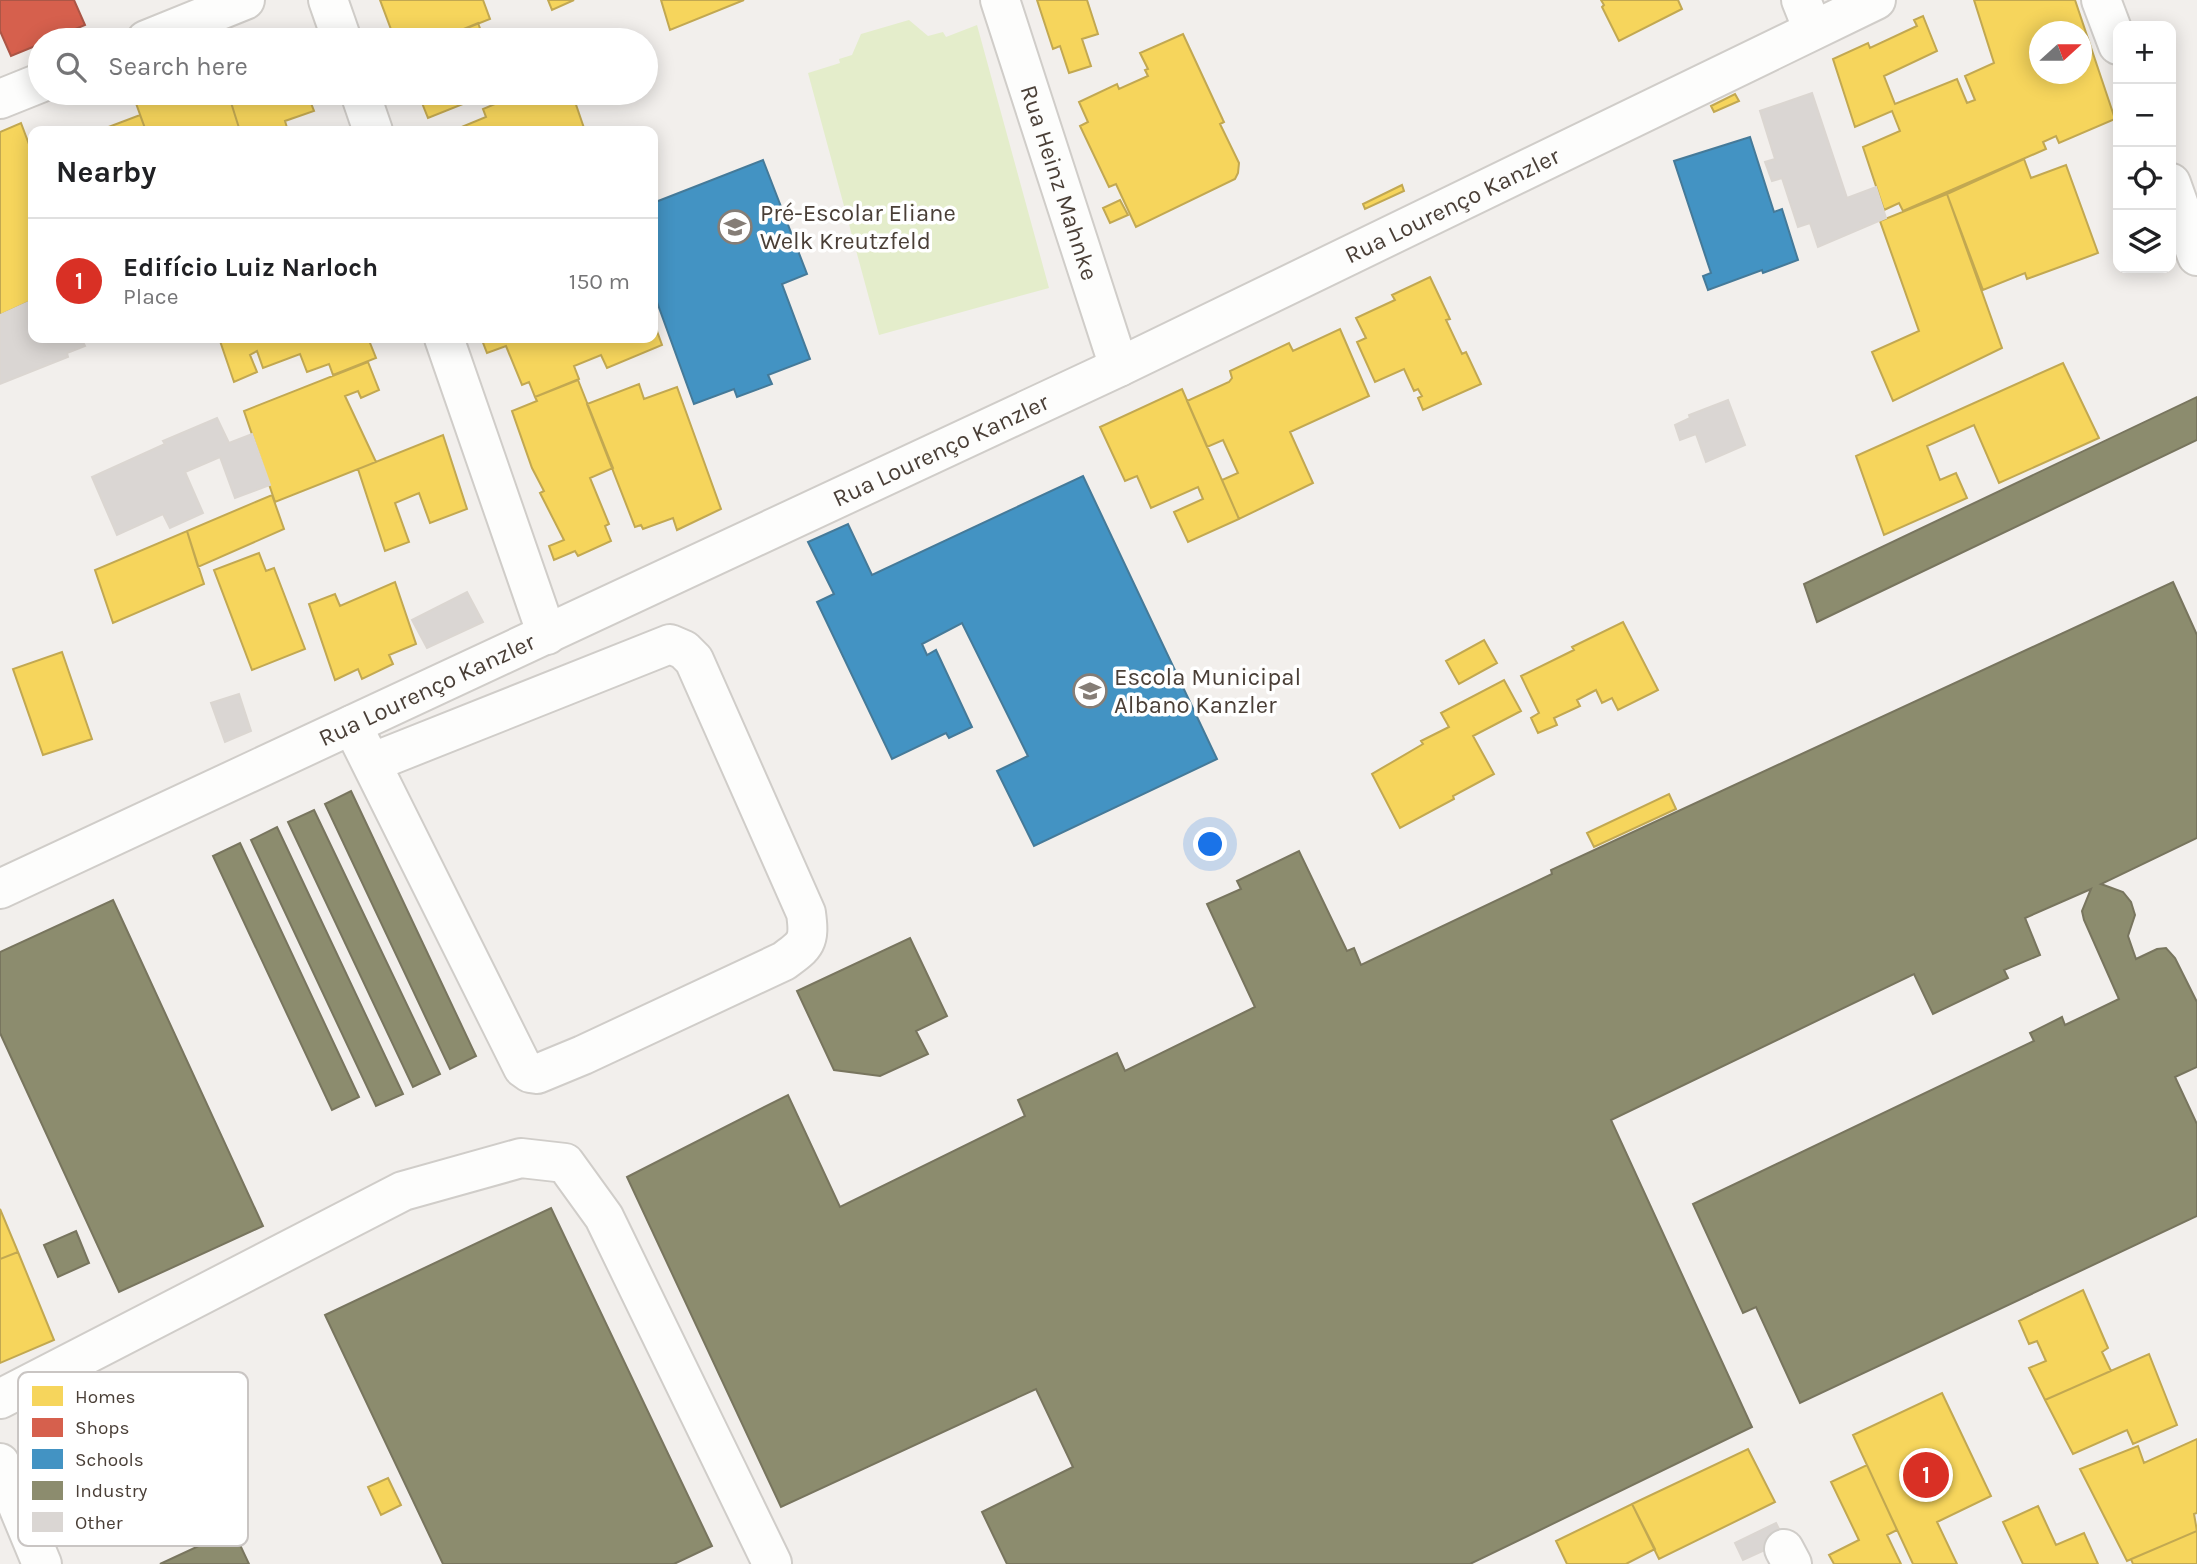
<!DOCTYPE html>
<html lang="en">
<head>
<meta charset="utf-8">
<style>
	body { margin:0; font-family:Karla,sans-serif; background:#f2f2f2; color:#202124 }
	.controls { position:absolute; right:21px; top:21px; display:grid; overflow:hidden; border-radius:14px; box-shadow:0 4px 18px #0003 }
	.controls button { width:63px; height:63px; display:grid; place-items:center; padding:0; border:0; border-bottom:2px solid #e0e0e0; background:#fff; color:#202124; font:35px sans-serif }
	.compass { position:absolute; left:2029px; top:21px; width:63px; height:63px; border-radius:50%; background:#fff; box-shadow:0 4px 18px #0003; rotate:69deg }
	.you { position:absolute; left:1211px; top:845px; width:24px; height:24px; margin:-18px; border:5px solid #fff; border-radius:50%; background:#1a73e8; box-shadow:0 0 0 10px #1a73e833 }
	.badge { display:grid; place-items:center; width:46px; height:46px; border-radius:50%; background:#d93025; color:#fff; font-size:23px; font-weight:700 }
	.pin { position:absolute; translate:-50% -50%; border:4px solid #fff; box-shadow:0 2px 7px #0006 }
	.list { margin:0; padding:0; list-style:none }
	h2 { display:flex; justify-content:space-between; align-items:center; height:91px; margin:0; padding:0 28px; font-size:30px }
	h2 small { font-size:23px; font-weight:400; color:#757577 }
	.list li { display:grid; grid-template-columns:46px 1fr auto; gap:21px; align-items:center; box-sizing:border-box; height:126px; padding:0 28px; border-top:2px solid #e0e0e0 }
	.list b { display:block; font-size:26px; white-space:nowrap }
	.list p { margin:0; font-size:23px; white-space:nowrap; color:#757577 }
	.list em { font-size:23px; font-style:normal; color:#757577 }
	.icon { flex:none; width:38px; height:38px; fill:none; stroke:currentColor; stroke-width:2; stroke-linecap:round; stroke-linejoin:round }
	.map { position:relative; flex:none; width:2197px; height:1564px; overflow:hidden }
	.search { position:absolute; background:#fff; box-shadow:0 4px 18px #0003; left:28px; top:28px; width:630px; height:77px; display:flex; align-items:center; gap:18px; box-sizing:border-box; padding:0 24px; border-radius:38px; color:#757577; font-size:26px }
	.panel { position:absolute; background:#fff; box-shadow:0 4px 18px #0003; left:28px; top:126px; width:630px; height:217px; border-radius:14px }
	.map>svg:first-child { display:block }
	.green { fill:#e4edcb }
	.homes { fill:#f6d55c; stroke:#c2a851; stroke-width:2; fill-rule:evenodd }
	.shops { fill:#d6604d; stroke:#ac5646; stroke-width:2 }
	.schools { fill:#4393c3; stroke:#457a99; stroke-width:2 }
	.industry { fill:#8c8c6e; stroke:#78755e; stroke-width:2 }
	.building { fill:#dad6d3; stroke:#dbd6d1; stroke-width:2 }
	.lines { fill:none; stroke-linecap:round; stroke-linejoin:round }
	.minor-casing { stroke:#d0cdc9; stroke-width:42 }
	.minor { stroke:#fdfdfc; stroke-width:38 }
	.labels { text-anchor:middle; stroke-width:7; stroke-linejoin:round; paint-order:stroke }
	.street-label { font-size:24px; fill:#4a3f37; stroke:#fff }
	.poi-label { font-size:24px; fill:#4a3f37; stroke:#fff; text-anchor:start }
	.key { fill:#fff; stroke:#c9c5c3; stroke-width:2 }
	.key-label { font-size:19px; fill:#4a3f37 }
</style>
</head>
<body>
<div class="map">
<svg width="2197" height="1564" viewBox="0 0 2197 1564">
	<rect width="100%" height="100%" fill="#f2efec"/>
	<path class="green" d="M909,20L928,36L943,32L946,37L977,25L1049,288L879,335L808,73L840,63L839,59L852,55L861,34Z"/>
	<path class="homes" d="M380,0H483L490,19L437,40H395Z
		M548,0H574L552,10Z
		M661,0H744L670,30Z
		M1037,0H1087L1098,34L1082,39L1091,66L1069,73L1060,46L1053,49Z
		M1601,0H1678L1682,9L1619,41L1602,7L1604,5Z
		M1974,0H2075L2115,119L2059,143L2056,136L2043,142L2046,149L1903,211L1899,203L1884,210L1863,147L1900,131L1892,111L1855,127L1833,59L1868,43L1870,48L1917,26L1914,20L1923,16L1937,51L1884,76L1895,104L1957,79L1967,103L1975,100L1965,76L1994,63ZM2039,32H2082V74H2039Z
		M478,23L484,39L501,33L504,40H437Z
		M1183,34L1223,120L1224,122L1220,124L1239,163L1238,173L1235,179L1136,227L1116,184L1109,187L1080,126L1088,122L1079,102L1117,84L1119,89L1148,76L1145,70L1148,69L1140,53Z
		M138,93H228L240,131H146L133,95Z
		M228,93H307L314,111L285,121L288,131H240Z
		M418,93H478L476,94L478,98L428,118Z
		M521,93H572L585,131H452L486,117L483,109Z
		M1735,94L1739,101L1714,112L1711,106Z
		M140,115L146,131H98Z
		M21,123L33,155V300L0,315V132Z
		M2024,159L2031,178L2066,165L2098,253L2027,279L2025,273L1983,290L1947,194Z
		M1402,185L1404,191L1365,209L1363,204Z
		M1947,194L2002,348L1893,401L1872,352L1919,331L1880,221Z
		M1120,200L1128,215L1110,223L1103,208Z
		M1430,277L1450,319L1446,320L1462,354L1466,352L1481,384L1423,410L1418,398L1422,396L1418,389L1414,391L1404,369L1375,382L1357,342L1366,338L1356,318L1395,300L1392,295Z
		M653,320L662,345L607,368L601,355L574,366L579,379L535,397L529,382L522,385L506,346L487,353L482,340L488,338H653Z
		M1340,329L1369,396L1290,432L1313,483L1239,519L1222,480L1238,473L1223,440L1207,447L1187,401L1229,382L1232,378L1230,371L1289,343L1293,351Z
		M219,338H368L376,358L333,375L329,364L307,372L300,354L263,368L257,351L250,355L257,372L234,382Z
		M368,362L379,390L361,398L358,391L345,396L376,462L275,502L244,411Z
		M2063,363L2099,438L1999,483L1974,425L1927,446L1940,480L1956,473L1967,498L1884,535L1856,456Z
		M578,380L613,468L590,478L609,524L605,526L611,541L578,556L575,551L554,560L549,546L564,540L540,493L544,491L532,468L512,411L537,401L535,397Z
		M639,384L644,399L677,387L721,509L677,530L673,518L643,529L641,525L635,527L587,404Z
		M1182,389L1239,519L1188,542L1174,512L1203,499L1198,487L1151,508L1137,476L1125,481L1100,427Z
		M443,435L467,509L430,523L419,493L395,503L409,542L385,551L358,469Z
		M272,495L284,529L198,567L187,531Z
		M187,531L204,584L113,623L95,570Z
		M259,553L266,571L274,568L305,649L252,670L214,570Z
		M395,582L416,644L389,655L393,664L362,679L358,669L335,680L309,604L335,594L340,606Z
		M1623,622L1658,690L1618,710L1612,698L1602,703L1596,690L1577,700L1580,706L1554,718L1557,725L1538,733L1531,718L1539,713L1521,676L1574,650L1572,647Z
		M1484,640L1497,663L1459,684L1446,661Z
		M62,652L92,739L43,755L13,669Z
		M1504,680L1521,711L1473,736L1494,774L1453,796L1454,799L1400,828L1372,774L1423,744L1421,741L1449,727L1441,713Z
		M1669,794L1676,809L1594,847L1587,833Z
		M0,1209L18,1252L0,1259Z
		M18,1252L54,1340L0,1363V1259Z
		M2083,1290L2108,1348L2102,1352L2111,1371L2045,1400L2029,1368L2046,1361L2037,1341L2029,1344L2019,1321Z
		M2149,1354L2177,1425L2133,1444L2127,1430L2073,1454L2045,1400Z
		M1942,1393L1991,1496L1937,1522L1957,1564H1913L1853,1435Z
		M2197,1439V1513L2194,1514L2197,1531L2127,1561L2080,1469L2138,1446L2144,1463Z
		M1748,1449L1775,1502L1659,1559L1632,1504Z
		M1867,1465L1897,1530L1887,1535L1901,1564H1834L1829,1555L1859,1540L1831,1482Z
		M388,1478L401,1505L381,1515L368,1487Z
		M1632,1504L1655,1549L1626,1564H1567L1556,1541Z
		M2038,1506L2056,1545L2084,1533L2098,1564H2023L2003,1522Z
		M2197,1531V1564H2133L2131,1559Z"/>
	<path class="shops" d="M0,0H74L85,25L49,40H40V44L11,56L0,31Z"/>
	<path class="schools" d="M1750,137L1774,212L1782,209L1798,260L1763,273L1762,270L1708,290L1703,276L1711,273L1674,161Z
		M763,160L807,274L782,284L810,359L768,375L772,384L737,397L734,389L694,404L653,291V203Z
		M1083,476L1217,759L1034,846L997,771L1028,756L962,623L922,644L927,655L936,650L972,727L949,738L946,733L892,759L817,602L834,594L808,542L848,524L872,575Z"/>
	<path class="industry" d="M2197,397V440L1817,622L1804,584Z
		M2173,582L2197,635V838L2101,884L2123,892L2131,902L2135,915L2128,936L2136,959L2157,949L2166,948L2175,958L2197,1002V1067L2175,1077L2197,1124V1216L1800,1403L1756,1307L1743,1313L1693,1204L2034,1041L2030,1033L2062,1017L2065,1025L2119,999L2084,920L2082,911L2091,889L2025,918L2040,955L2004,970L2008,978L1933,1014L1914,974L1611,1120L1752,1427L1470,1564H1007L982,1512L1073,1467L1036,1389L781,1507L627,1177L788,1095L840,1207L1025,1116L1018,1100L1117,1053L1125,1071L1255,1007L1207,904L1241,889L1237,881L1299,851L1347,951L1354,948L1361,965L1552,874L1551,870Z
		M351,791L476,1056L450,1069L325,804Z
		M314,810L440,1074L413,1087L288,822Z
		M277,827L403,1094L376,1106L251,840Z
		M240,843L359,1097L332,1110L213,856Z
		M113,900L263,1226L119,1292L0,1033V952Z
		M910,938L947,1016L916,1031L928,1054L880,1076L834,1070L797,991Z
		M551,1208L712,1546L674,1564H443L325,1315Z
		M76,1231L89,1263L58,1277L44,1245Z
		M233,1530L249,1564H160Z"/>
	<path class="building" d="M1812,93L1847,198L1876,187L1886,218L1818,247L1810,223L1798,227L1782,178L1772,181L1765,162L1775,159L1760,111Z
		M33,300V338H94L83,342L85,346L67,353L68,357L0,384V315Z
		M1728,400L1745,445L1706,462L1696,434L1680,440L1675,425L1690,418L1689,415Z
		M217,418L229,443L252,434L270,485L235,498L220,457L185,472L203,513L170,528L163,514L117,535L92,477L165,444L163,441Z
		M467,592L483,622L427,648L412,620Z
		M239,694L251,731L225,742L211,703Z
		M1776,1523L1785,1541L1743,1560L1735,1543Z"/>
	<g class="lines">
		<defs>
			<g id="minor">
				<path d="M328,0L342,40"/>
				<path id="s1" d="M1000,0L1119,367"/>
				<path d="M1801,0L1813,30"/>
				<path d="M2101,0L2118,45"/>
				<path d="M146,40L245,0"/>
				<path d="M360,93L373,131"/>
				<path d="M0,99L40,83"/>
				<path d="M2171,183L2197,256"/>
				<path d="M444,338L547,635"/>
				<path d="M352,725L371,763L523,1068L530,1073L537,1074L583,1055L784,961C806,945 810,942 806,913L694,660L684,650L670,644L371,763"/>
				<path id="s2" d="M0,889L1119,367L1876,0"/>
				<path d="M0,1399L403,1191L521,1158L565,1163L604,1217L772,1563"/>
				<path d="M0,1463L42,1564"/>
				<path d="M1784,1549L1792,1564"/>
			</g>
		</defs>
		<use href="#minor" class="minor-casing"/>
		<use href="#minor" class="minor"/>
	</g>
	<defs>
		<symbol id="school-ring" viewBox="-11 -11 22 22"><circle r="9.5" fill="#fff" stroke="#857d76" stroke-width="1.5"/><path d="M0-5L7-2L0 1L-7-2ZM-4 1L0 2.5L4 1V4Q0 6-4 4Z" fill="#857d76"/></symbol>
	</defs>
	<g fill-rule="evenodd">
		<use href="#school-ring" x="716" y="208" width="38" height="38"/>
		<use href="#school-ring" x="1071" y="672" width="38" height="38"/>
	</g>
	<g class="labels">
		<g class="street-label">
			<text dy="8" stroke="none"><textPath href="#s1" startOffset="192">Rua Heinz Mahnke</textPath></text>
			<text dy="8" stroke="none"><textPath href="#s2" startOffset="1605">Rua Lourenço Kanzler</textPath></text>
			<text dy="8" stroke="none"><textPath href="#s2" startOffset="1038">Rua Lourenço Kanzler</textPath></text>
			<text dy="8" stroke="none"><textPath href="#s2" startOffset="471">Rua Lourenço Kanzler</textPath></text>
		</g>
		<g class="poi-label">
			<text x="760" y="221">Pré-Escolar Eliane<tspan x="760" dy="28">Welk Kreutzfeld</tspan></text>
			<text x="1114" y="685">Escola Municipal<tspan x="1114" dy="28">Albano Kanzler</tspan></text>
		</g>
	</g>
	<rect x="18" y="1372" width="230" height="174" rx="10" class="key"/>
	<rect x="32" y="1386" width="31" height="20" fill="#f6d55c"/>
	<rect x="32" y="1418" width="31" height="19" fill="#d6604d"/>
	<rect x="32" y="1449" width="31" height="20" fill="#4393c3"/>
	<rect x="32" y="1481" width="31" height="19" fill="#8c8c6e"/>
	<rect x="32" y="1512" width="31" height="20" fill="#dad6d3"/>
	<g class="key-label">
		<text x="75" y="1403">Homes</text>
		<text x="75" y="1434">Shops</text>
		<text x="75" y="1466">Schools</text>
		<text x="75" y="1497">Industry</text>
		<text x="75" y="1529">Other</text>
	</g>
</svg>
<div class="controls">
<button>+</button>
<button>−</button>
<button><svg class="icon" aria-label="locate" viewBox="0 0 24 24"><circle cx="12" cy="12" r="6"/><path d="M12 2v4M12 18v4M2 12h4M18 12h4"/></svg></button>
<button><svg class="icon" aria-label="layers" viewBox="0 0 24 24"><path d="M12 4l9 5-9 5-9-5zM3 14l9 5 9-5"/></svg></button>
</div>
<svg class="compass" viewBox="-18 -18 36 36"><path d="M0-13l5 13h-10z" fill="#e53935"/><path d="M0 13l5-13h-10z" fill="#757577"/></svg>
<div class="you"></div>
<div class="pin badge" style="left:1926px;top:1475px">1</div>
<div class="search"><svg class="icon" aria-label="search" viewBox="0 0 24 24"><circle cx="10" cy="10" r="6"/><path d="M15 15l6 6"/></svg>Search here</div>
<section class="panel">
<h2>Nearby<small></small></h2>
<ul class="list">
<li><span class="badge">1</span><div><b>Edifício Luiz Narloch</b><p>Place</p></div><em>150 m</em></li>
</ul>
</section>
</div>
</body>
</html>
